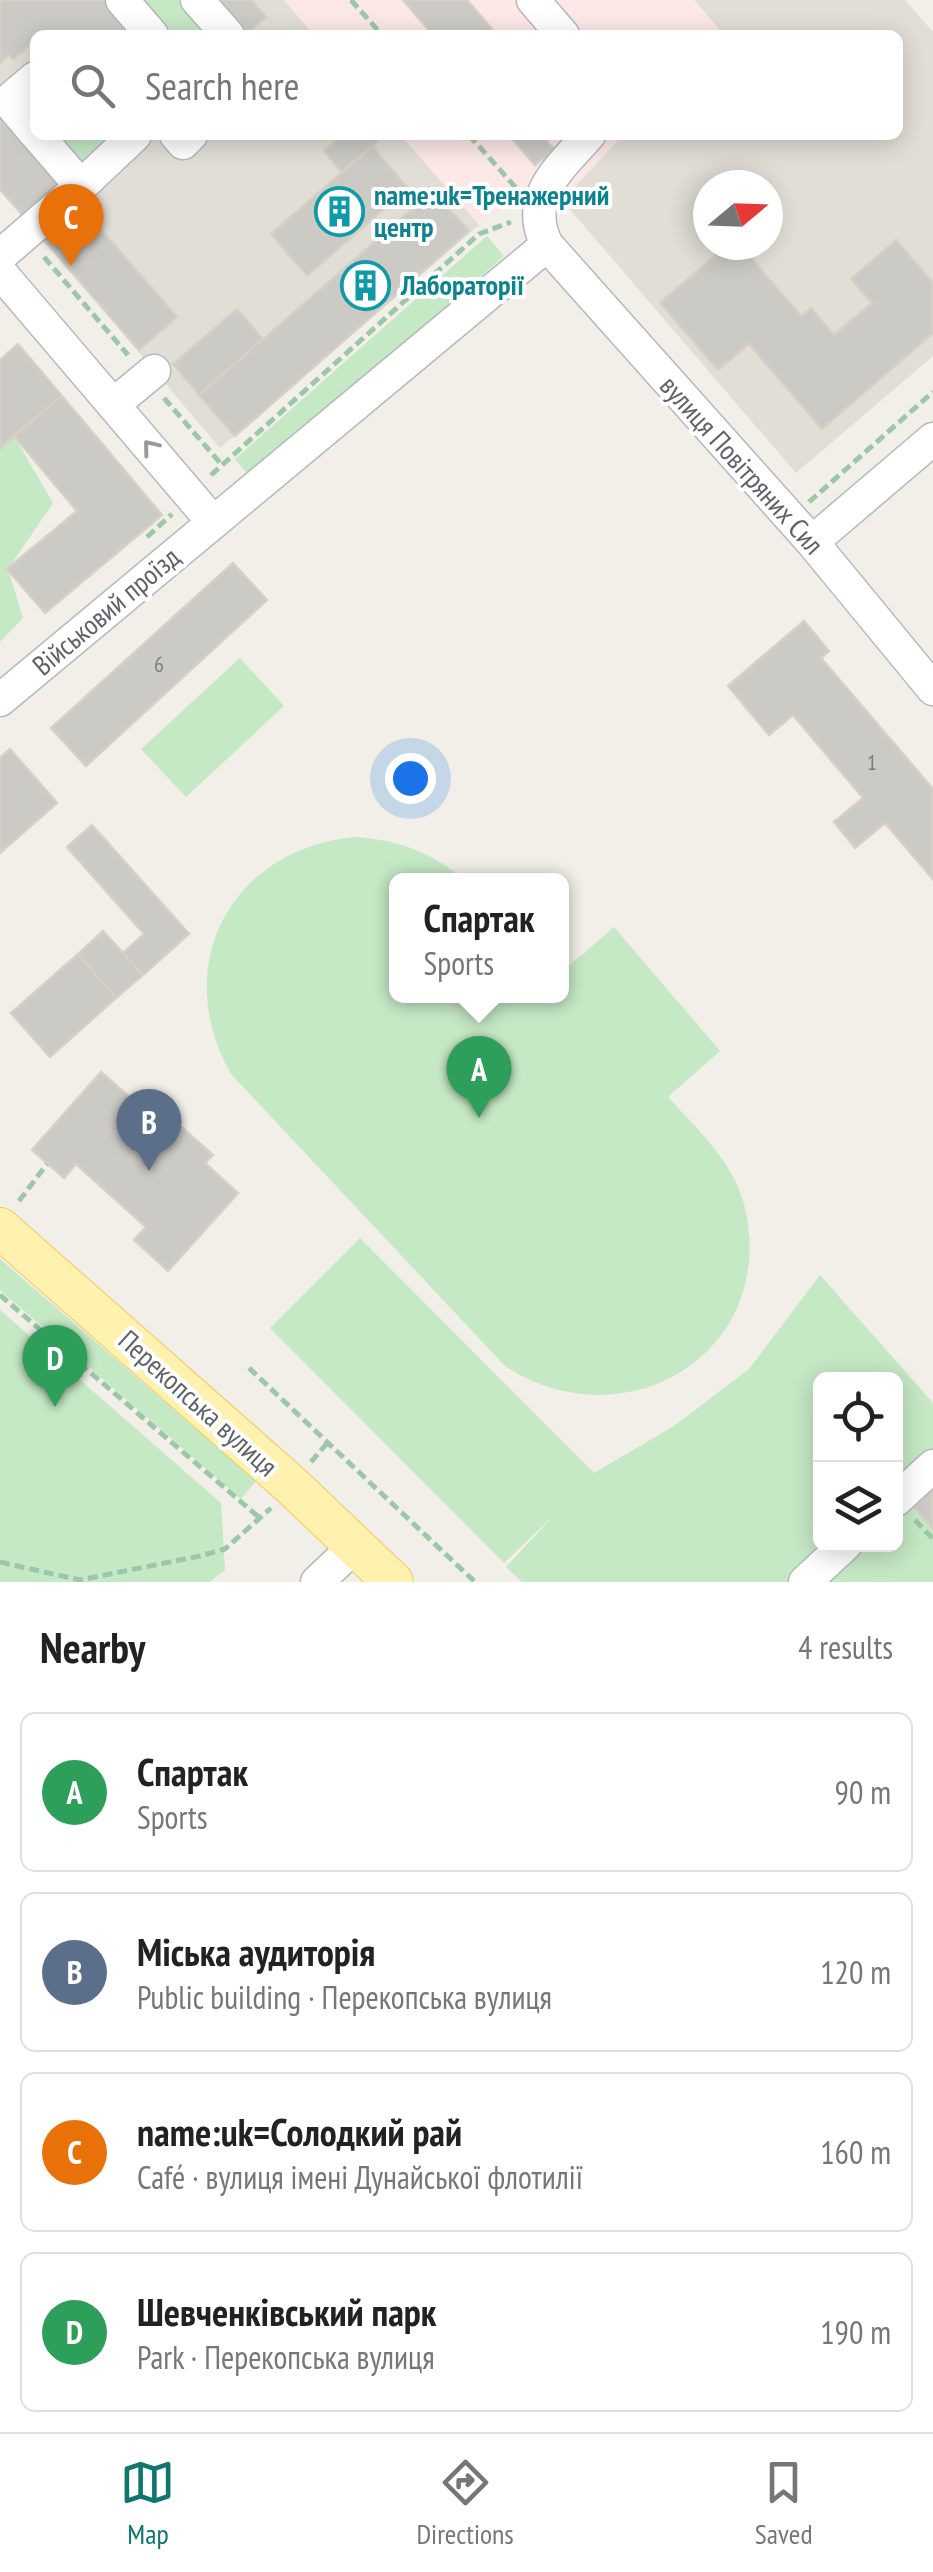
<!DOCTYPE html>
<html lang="en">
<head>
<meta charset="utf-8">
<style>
	body { margin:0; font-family:"PT Sans Narrow",sans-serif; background:#f6f6f6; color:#222 }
	.controls { position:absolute; right:30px; bottom:30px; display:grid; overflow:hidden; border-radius:15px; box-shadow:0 5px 25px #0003 }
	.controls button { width:90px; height:90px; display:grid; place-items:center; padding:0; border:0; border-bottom:2px solid #e0e0e0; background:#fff; color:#222; font:50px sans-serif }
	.compass { position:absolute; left:693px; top:170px; width:90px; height:90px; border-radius:50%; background:#fff; box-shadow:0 5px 25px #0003; rotate:71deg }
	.you { position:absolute; left:410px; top:778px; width:35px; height:35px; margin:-25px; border:8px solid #fff; border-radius:50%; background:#1a73e8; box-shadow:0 0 0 15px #1a73e833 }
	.badge { display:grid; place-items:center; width:65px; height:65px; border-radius:50%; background:#0f766e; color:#fff; font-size:32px; font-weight:700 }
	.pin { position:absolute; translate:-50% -82px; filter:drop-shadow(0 2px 5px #0008) }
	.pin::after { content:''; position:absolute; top:52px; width:35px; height:30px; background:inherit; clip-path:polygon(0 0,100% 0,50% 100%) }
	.popup { position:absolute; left:389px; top:873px; width:180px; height:130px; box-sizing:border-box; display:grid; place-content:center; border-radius:15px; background:#fff; filter:drop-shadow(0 2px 8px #0005); font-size:32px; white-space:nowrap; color:#767676 }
	.popup b { font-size:38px; color:#222 }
	.popup::after { content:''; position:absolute; left:50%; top:100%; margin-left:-20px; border:20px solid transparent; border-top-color:#fff }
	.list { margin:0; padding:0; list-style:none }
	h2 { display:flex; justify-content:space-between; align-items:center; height:130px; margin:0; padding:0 40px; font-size:42px }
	h2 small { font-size:32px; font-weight:400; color:#767676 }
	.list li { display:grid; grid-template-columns:65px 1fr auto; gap:30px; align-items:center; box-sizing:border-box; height:160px; margin:0 20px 20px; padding:0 20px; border:2px solid #e0e0e0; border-radius:15px }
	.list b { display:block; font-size:38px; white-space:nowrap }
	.list p { margin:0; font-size:32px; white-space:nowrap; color:#767676 }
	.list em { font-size:32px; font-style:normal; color:#767676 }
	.icon { flex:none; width:55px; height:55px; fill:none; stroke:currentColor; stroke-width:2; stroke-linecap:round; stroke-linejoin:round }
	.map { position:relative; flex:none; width:933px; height:1582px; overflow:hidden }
	.search { position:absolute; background:#fff; box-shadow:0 5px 25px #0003; left:30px; right:30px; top:30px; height:110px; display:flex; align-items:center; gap:25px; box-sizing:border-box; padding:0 35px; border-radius:15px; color:#767676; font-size:38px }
	.sheet { height:850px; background:#fff }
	nav { display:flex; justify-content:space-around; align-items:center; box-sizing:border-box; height:140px; border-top:2px solid #e0e0e0; background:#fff; font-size:28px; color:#767676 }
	nav a { display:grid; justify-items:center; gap:5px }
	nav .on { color:#0f766e }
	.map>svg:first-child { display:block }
	.education { fill:#e1ded6; fill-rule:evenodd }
	.medical { fill:#fce8e6 }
	.green { fill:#c5e8c5; fill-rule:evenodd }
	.building { fill:#cccac5; stroke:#d6d1c6; stroke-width:2.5 }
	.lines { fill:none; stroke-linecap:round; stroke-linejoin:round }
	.minor-casing { stroke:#b5b8bc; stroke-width:35 }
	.major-casing { stroke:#f2c960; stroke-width:42 }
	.path { stroke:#9cc7a9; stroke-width:5; stroke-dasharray:10 5; stroke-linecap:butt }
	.minor { stroke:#fff; stroke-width:32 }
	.major { stroke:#fff2af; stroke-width:40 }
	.oneway { stroke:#979a9d }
	.labels { text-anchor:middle; stroke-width:8; stroke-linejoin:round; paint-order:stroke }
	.number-label { font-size:22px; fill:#7a7d7f }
	.culture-label { font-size:28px; font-weight:bold; fill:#0d838f; stroke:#fff; text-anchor:start }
	.street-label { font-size:28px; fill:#5f6368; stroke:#fff }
</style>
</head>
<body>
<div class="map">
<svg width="933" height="1582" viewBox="0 0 933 1582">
	<rect width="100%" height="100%" fill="#f1efe8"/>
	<path class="education" d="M0,0H284L314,35H35V135H401L479,225L220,448L0,189Z
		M694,0H905L933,32V356L796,473L562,200L623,135H898V35H715L719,30ZM708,185H768V245H708Z"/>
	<path class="medical" d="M284,0H694L720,30L715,35H314Z
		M401,135H623L562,200L532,188L479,225Z"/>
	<path class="green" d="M138,0H187L217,35H168Z
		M53,135H103L114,147L85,172Z
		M487,236L504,256L252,479L235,459Z
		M14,436L53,503L8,569L23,618L0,642V448Z
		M240,658L284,706L186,797L141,749Z
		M356,837C398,840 432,852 464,880H396V996H562V972L614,927L720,1051L668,1097C699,1131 734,1162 745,1208C778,1352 626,1445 505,1366L231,1074C169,964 232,848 356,837Z
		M360,1238L594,1473L674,1426L749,1369L820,1275L933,1403V1582H522L506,1567L557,1512L504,1563L270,1328ZM820,1380H896V1544H820Z
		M0,1259L256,1481L241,1499L0,1290Z
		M0,1310L221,1503L225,1570L210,1582H0Z"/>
	<path class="building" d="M0,0H105L135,35H49L46,31L35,35V40L13,60L9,55L0,63Z
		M215,0H251L266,17L245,35Z
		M403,0H467L497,35H433Z
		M0,113L177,317L139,350L0,189Z
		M343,135H373L378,141L342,173L324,151Z
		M509,135H552L546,141L554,149L535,165Z
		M372,146L408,188L307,276L271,234Z
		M433,191L469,231L235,436L199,395Z
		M896,240L933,283V333L822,429L749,344L718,370L660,303L727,245H740L801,316L811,308L834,335L872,303L851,279Z
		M237,309L263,339L199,395L173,364Z
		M18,344L62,396L0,448V360Z
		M62,396L162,515L45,613L7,569L77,511L14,436Z
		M233,563L267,600L86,766L51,728Z
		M804,621L829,651L821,658L933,789V879L885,823L855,848L834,822L863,798L793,715L769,735L728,686Z
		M10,749L57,803L0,853V758Z
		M92,825L189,934L143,975L123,953L144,934L67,847Z
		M103,931L143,975L116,998L78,954Z
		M78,954L116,998L50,1057L11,1013Z
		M101,1072L134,1101L142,1092L213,1155L205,1163L238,1193L168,1271L134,1240L146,1227L76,1164L64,1178L32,1150Z
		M933,1473V1529L905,1497Z"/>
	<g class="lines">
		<defs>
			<path id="minor" d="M122,0L152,35
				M197,0L228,35
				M533,0L563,35
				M35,78L8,101L35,133
				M176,135L183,143L191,135
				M589,135C559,169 523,198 547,245L812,542L933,689
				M81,186L135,135
				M0,256L81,186L37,135
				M0,272L213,522
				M114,404L154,371
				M812,542L933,439
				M0,700L547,245
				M896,1500L933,1466
				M317,1582L355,1546
				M805,1582L846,1544"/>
			<path id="major" d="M0,1228L291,1485L393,1582"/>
		</defs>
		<use href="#minor" class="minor-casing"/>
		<use href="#major" class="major-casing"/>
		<path class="path" d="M351,0L382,35
			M469,135L517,189
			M44,257L128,355
			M164,398L222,465
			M211,475L479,234L511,222
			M809,502L933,392
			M147,537L172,514
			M19,1201L47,1164
			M0,1295L261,1519
			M249,1368L475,1582
			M311,1462L328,1442
			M915,1520L933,1539
			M0,1562L80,1580L200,1556L225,1549L271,1508"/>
		<use href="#minor" class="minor"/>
		<use href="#major" class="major"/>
	</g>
	<defs><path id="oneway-chevron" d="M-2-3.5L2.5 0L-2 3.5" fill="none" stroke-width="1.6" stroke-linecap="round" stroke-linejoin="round" transform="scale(2.5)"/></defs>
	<use class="oneway" href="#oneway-chevron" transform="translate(150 447) rotate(-129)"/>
	<defs>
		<symbol id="building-ring" viewBox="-11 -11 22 22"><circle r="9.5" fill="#fff" stroke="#0f9aa8" stroke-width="1.5"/><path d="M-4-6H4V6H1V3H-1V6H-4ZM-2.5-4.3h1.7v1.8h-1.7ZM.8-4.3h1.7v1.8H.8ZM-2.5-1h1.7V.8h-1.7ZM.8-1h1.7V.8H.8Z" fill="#0f9aa8"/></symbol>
	</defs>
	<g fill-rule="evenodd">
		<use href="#building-ring" x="312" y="184" width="55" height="55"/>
		<use href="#building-ring" x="338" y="258" width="55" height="55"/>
	</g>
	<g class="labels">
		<g class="number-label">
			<text x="159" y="672">6</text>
			<text x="872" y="770">1</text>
		</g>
		<g class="culture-label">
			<text x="374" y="205">name:uk=Тренажерний<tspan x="374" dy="32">центр</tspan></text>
			<text x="401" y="295">Лабораторії</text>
		</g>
		<g class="street-label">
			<text transform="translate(742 465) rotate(48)" y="10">вулиця Повітряних Сил</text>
			<text transform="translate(106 611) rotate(-40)" y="10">Військовий проїзд</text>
			<text transform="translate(198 1403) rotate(42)" y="10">Перекопська вулиця</text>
		</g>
	</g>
</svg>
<div class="controls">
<button><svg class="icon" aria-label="locate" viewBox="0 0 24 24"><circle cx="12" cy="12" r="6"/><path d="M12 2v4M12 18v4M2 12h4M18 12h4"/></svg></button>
<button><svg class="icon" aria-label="layers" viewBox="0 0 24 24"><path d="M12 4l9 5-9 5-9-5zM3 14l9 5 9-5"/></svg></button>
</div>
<svg class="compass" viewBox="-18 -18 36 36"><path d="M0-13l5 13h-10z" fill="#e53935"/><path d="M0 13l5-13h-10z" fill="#767676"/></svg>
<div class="you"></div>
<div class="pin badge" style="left:479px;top:1118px;background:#2e9e5b">A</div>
<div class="popup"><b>Спартак</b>Sports</div>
<div class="pin badge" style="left:149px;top:1171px;background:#5c6f8a">B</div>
<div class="pin badge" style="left:71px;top:266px;background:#e8710a">C</div>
<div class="pin badge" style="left:55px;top:1407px;background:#2e9e5b">D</div>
<div class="search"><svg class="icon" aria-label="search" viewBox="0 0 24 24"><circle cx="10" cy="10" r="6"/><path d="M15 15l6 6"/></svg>Search here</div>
</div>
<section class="sheet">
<h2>Nearby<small>4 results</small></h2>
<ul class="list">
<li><span class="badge" style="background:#2e9e5b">A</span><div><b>Спартак</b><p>Sports</p></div><em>90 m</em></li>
<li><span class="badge" style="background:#5c6f8a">B</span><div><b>Міська аудиторія</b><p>Public building · Перекопська вулиця</p></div><em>120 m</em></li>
<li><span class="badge" style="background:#e8710a">C</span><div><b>name:uk=Солодкий рай</b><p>Café · вулиця імені Дунайської флотилії</p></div><em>160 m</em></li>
<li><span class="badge" style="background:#2e9e5b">D</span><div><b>Шевченківський парк</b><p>Park · Перекопська вулиця</p></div><em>190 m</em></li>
</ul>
</section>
<nav>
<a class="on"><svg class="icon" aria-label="map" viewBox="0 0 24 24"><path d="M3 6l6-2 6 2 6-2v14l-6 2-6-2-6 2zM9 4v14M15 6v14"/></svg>Map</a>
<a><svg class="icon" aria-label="directions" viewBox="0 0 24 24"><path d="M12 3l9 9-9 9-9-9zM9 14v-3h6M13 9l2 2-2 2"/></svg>Directions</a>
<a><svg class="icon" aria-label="saved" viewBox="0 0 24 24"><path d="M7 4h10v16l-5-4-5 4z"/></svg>Saved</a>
</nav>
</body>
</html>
